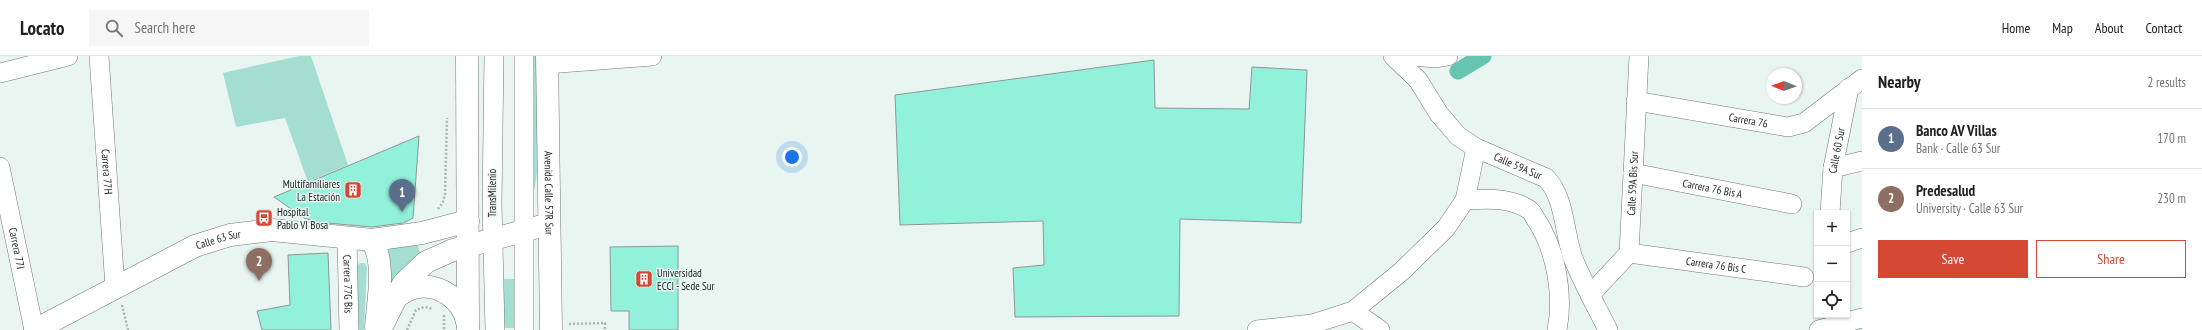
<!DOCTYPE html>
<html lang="en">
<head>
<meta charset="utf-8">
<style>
	body { margin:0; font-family:"PT Sans Narrow",sans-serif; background:#f6f6f6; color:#202124 }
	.controls { position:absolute; right:12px; bottom:12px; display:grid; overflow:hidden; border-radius:0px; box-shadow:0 1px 3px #0004 }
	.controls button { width:36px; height:36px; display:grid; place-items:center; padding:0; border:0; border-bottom:1px solid #e0e0e0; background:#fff; color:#202124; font:20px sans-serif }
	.compass { position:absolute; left:1766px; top:12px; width:36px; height:36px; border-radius:50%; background:#fff; box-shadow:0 1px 3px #0004; rotate:271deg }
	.you { position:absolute; left:792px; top:101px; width:14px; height:14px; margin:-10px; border:3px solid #fff; border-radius:50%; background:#1a73e8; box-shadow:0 0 0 6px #1a73e833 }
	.badge { display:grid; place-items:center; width:26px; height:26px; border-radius:50%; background:#d44834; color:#fff; font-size:13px; font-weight:700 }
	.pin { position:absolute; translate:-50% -33px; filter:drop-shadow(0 1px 2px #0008) }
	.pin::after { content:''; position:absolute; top:21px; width:14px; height:12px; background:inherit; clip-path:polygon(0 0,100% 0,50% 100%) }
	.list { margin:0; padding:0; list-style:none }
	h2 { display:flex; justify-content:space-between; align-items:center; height:52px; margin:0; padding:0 16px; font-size:17px }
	h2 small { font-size:13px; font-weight:400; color:#757577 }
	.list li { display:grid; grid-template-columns:26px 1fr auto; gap:12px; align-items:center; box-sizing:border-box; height:60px; padding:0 16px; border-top:1px solid #e0e0e0 }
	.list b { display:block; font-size:15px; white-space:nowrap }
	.list p { margin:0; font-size:13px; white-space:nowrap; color:#757577 }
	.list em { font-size:13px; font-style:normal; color:#757577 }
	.actions { display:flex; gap:8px; padding:12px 16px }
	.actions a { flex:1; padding:9px 0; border:1px solid #d44834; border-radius:0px; text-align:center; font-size:14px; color:#d44834 }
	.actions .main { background:#d44834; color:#fff }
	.icon { flex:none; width:22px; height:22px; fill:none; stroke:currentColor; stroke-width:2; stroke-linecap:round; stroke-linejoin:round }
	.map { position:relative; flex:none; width:1862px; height:274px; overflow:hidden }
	header { display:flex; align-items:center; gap:24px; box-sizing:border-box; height:56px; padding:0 20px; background:#fff; border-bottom:1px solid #e0e0e0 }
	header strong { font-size:19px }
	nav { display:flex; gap:22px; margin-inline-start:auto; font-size:14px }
	.search { width:280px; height:36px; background:#f6f6f6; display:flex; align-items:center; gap:10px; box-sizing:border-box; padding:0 14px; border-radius:0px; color:#757577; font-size:15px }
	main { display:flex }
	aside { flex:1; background:#fff }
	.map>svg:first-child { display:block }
	.green { fill:#a4ded0 }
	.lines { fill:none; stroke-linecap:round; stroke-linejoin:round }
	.canal { stroke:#65c5b0; stroke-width:17 }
	.building { fill:#91f1db; stroke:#8e9895 }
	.minor-casing { stroke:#6e7976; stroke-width:20 }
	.major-casing { stroke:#6e7976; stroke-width:23 }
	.highway-casing { stroke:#6e7976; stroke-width:23 }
	.path { stroke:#acb5b2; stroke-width:2.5; stroke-dasharray:2 2; stroke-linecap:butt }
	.minor { stroke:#fff; stroke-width:19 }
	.major { stroke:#fff; stroke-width:22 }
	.highway { stroke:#fff; stroke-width:22 }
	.labels { text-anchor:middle; stroke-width:3; stroke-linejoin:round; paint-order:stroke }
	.street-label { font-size:11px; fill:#232726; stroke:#e9f5f1 }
	.poi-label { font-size:11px; fill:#232726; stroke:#e9f5f1; text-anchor:start }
</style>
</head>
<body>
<header>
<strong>Locato</strong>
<div class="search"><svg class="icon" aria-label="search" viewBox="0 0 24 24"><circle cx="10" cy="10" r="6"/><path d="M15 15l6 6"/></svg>Search here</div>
<nav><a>Home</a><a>Map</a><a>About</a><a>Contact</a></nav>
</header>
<main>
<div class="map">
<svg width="1862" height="274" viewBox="0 0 1862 274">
	<rect width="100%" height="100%" fill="#e9f5f1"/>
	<path class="green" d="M299,0H311L348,109L308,126L285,62L236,71L223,17Z
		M532,0H538L537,116L535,131L530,142Z
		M417,187L421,199L385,242L389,193Z
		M360,207H365L367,211L364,274H354L357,210Z
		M504,223H518L519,272H504Z"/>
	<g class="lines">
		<path class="canal" d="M1458,15L1483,0"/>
	</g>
	<path class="building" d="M1154,4L1155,52L1249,53L1252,11L1307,14L1301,167L1180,163L1179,260L1015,261L1013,212L1044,209L1043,165L900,169L895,39Z
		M419,80L413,162L403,167L372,171L316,166L304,162L274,141Z
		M678,190V274H629V255H611L610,191Z
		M328,197L331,274H262L257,255L290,249L288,199Z"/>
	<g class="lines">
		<defs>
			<g id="minor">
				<path id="s1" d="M99,0L115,231"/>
				<path d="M494,0L492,147L495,274"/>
				<path d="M524,0V274"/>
				<path id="s2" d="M1393,0L1418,24L1439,58L1458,80L1476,92L1546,122C1565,141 1564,177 1573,202C1583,227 1596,250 1608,274"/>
				<path d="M1411,0L1436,2L1448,0"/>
				<path d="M547,8L652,0"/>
				<path d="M0,17L68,0"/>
				<path id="s3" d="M1636,45L1788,71L1804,67L1862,23"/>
				<path id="s4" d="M0,111L34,274"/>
				<path d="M1833,112L1862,105"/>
				<path id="s5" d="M1633,117L1792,148"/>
				<path d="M1465,144C1487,143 1509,141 1528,153C1532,155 1534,161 1537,165C1556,195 1564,239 1557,274"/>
				<path id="s6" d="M1830,157L1833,112L1849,32"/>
				<path id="s7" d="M347,182L349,274"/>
				<path d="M1847,187L1862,182"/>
				<path id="s8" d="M1629,197L1804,221"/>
				<path id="s9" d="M1590,239L1629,197L1639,0"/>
				<path d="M1353,255L1380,274"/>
				<path d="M1257,274L1312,268L1353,255L1402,215L1446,172L1465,144L1476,92"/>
				<path d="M1819,274L1862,262"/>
			</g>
			<g id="major">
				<path d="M372,184C386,209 378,243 376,271"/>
				<path id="s10" d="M35,274L195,190L230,179L272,174L372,184L422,177L468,165"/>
				<path d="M380,274L403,228L426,206L453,194L549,168"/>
			</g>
			<g id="highway">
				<path d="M467,0L468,274"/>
				<path id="s11" d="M547,0L551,274"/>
				<path d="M395,242C402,237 409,232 418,231C440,228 463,244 467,266"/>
			</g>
		</defs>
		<use href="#minor" class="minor-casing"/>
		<use href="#major" class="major-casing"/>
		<use href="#highway" class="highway-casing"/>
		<path class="path" d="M438,153L443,146L445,138L447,62
			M122,249L128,274
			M444,259V274
			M569,268L605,267V274
			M407,274L416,254L424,251L433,253"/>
		<use href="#minor" class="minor"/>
		<use href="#major" class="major"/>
		<use href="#highway" class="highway"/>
	</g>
	<defs>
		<symbol id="building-square" viewBox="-11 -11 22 22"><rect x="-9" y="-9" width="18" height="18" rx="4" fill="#d44834" stroke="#e9f5f1"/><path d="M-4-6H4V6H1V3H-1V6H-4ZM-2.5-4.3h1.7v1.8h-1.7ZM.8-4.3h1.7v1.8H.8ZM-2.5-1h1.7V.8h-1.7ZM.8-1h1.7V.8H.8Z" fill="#fff"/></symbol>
		<symbol id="bus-square" viewBox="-11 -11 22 22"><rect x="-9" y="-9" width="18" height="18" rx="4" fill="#d44834" stroke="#e9f5f1"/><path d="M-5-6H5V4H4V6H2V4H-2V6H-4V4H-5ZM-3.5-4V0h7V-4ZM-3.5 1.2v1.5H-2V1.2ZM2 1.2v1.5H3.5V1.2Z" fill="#fff"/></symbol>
	</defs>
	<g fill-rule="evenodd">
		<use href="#building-square" x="343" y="124" width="20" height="20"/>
		<use href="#bus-square" x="254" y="152" width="20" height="20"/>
		<use href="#building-square" x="634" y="213" width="20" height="20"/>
	</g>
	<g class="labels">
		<g class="street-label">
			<text dy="4" stroke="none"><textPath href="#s3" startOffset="114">Carrera 76</textPath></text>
			<text dy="4" stroke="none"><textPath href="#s6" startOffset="63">Calle 60 Sur</textPath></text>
			<text dy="4" stroke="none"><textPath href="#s2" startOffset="171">Calle 59A Sur</textPath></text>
			<text dy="4" stroke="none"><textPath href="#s1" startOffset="116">Carrera 77H</textPath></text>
			<text dy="4" stroke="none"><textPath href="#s9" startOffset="127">Calle 59A Bis Sur</textPath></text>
			<text dy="4" stroke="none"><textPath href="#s5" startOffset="81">Carrera 76 Bis A</textPath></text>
			<text transform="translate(492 137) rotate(-90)" y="4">TransMilenio</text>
			<text dy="4" stroke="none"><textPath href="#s11" startOffset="137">Avenida Calle 57R Sur</textPath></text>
			<text dy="4" stroke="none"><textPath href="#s10" startOffset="205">Calle 63 Sur</textPath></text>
			<text dy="4" stroke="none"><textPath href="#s4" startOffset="83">Carrera 77I</textPath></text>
			<text dy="4" stroke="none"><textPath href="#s8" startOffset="88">Carrera 76 Bis C</textPath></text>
			<text dy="4" stroke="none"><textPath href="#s7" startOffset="46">Carrera 77G Bis</textPath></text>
		</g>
		<g class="poi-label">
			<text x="340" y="132" text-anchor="end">Multifamiliares<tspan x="340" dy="13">La Estación</tspan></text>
			<text x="277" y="160">Hospital<tspan x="277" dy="13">Pablo VI Bosa</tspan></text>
			<text x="657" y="221">Universidad<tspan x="657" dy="13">ECCI - Sede Sur</tspan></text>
		</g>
	</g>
</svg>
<div class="controls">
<button>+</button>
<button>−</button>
<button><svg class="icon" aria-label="locate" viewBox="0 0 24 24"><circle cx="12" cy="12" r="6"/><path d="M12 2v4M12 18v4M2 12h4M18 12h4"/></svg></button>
</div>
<svg class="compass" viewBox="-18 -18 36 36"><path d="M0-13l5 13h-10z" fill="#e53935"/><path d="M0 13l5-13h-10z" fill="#757577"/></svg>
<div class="you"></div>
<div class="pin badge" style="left:402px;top:156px;background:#5c6f8a">1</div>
<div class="pin badge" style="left:259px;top:225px;background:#8d6e63">2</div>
</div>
<aside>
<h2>Nearby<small>2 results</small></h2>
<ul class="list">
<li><span class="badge" style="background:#5c6f8a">1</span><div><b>Banco AV Villas</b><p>Bank · Calle 63 Sur</p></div><em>170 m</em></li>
<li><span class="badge" style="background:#8d6e63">2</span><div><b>Predesalud</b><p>University · Calle 63 Sur</p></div><em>230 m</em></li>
</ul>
<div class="actions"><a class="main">Save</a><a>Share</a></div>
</aside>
</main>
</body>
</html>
